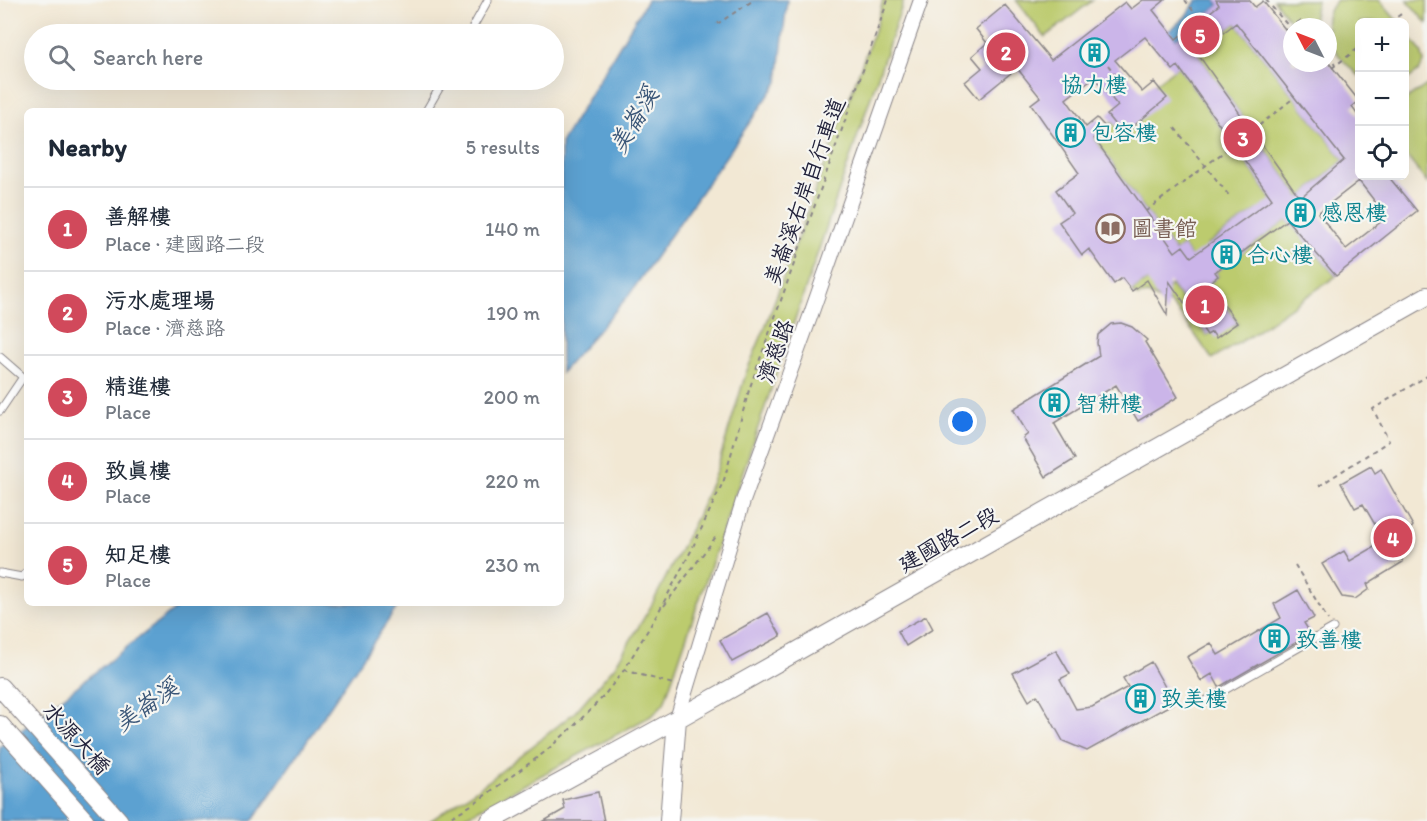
<!DOCTYPE html>
<html lang="en">
<head>
<meta charset="utf-8">
<style>
	body { margin:0; font-family:Itim,"LXGW WenKai TC",sans-serif; background:#f6f6f7; color:#1f2937 }
	.controls { position:absolute; right:18px; top:18px; display:grid; overflow:hidden; border-radius:9px; box-shadow:0 6px 24px #0002 }
	.controls button { width:54px; height:54px; display:grid; place-items:center; padding:0; border:0; border-bottom:2px solid #e0e1e3; background:#fff; color:#1f2937; font:30px sans-serif }
	.compass { position:absolute; left:1283px; top:18px; width:54px; height:54px; border-radius:50%; background:#fff; box-shadow:0 6px 24px #0002; rotate:312deg }
	.you { position:absolute; left:963px; top:422px; width:21px; height:21px; margin:-15px; border:4px solid #fff; border-radius:50%; background:#1a73e8; box-shadow:0 0 0 9px #1a73e833 }
	.badge { display:grid; place-items:center; width:39px; height:39px; border-radius:50%; background:#d1495b; color:#fff; font-size:20px; font-weight:700 }
	.pin { position:absolute; translate:-50% -50%; border:3px solid #fff; box-shadow:0 2px 6px #0006 }
	.list { margin:0; padding:0; list-style:none }
	h2 { display:flex; justify-content:space-between; align-items:center; height:78px; margin:0; padding:0 24px; font-size:26px }
	h2 small { font-size:20px; font-weight:400; color:#747a83 }
	.list li { display:grid; grid-template-columns:39px 1fr auto; gap:18px; align-items:center; box-sizing:border-box; height:84px; padding:0 24px; border-top:2px solid #e0e1e3 }
	.list b { display:block; font-size:22px; white-space:nowrap }
	.list p { margin:0; font-size:20px; white-space:nowrap; color:#747a83 }
	.list em { font-size:20px; font-style:normal; color:#747a83 }
	.icon { flex:none; width:33px; height:33px; fill:none; stroke:currentColor; stroke-width:2; stroke-linecap:round; stroke-linejoin:round }
	.map { position:relative; flex:none; width:1427px; height:821px; overflow:hidden }
	.search { position:absolute; background:#fff; box-shadow:0 6px 24px #0002; left:24px; top:24px; width:540px; height:66px; display:flex; align-items:center; gap:15px; box-sizing:border-box; padding:0 21px; border-radius:33px; color:#747a83; font-size:22px }
	.panel { position:absolute; background:#fff; box-shadow:0 6px 24px #0002; left:24px; top:108px; width:540px; height:498px; border-radius:9px }
	.map>svg:first-child { display:block }
	.green { fill:#bccb6e; stroke:#6f7654; stroke-width:1.5 }
	.water { fill:#5ca1d1; stroke:#3f6286; stroke-width:1.5 }
	.building { fill:#cbb5e9; fill-rule:evenodd }
	.lines { fill:none; stroke-linecap:round; stroke-linejoin:round }
	.service-casing { stroke:#8a8588; stroke-width:9 }
	.minor-casing { stroke:#8a8588; stroke-width:16 }
	.tertiary-casing { stroke:#8a8588; stroke-width:20 }
	.path { stroke:#8a8588; stroke-width:2; stroke-dasharray:4.5 4.5; stroke-linecap:butt }
	.service { stroke:#fff; stroke-width:7 }
	.minor { stroke:#fff; stroke-width:14 }
	.tertiary { stroke:#fff; stroke-width:18 }
	.labels { text-anchor:middle; stroke-width:4.5; stroke-linejoin:round; paint-order:stroke }
	.culture-label { font-size:22px; fill:#0d838f; stroke:#f6f6f2; text-anchor:start }
	.street-label { font-size:22px; fill:#22223b; stroke:#f6f6f2 }
	.education-label { font-size:22px; fill:#785e54; stroke:#f6f6f2; text-anchor:start }
	.water-label { font-size:24px; font-style:italic; fill:#395577; stroke:#f6f6f2 }
</style>
</head>
<body>
<div class="map">
<svg width="1427" height="821" viewBox="0 0 1427 821">
	<rect width="100%" height="100%" fill="#f6f6f2"/>
	<filter id="ink" filterUnits="userSpaceOnUse"><feTurbulence type="fractalNoise" baseFrequency=".0167" numOctaves="2"/><feDisplacementMap in="SourceGraphic" scale="12" xChannelSelector="R" yChannelSelector="G"/><feConvolveMatrix kernelMatrix="1 2 1 2 8 2 1 2 1" color-interpolation-filters="sRGB"/></filter>
	<filter id="wash" filterUnits="userSpaceOnUse"><feTurbulence type="fractalNoise" baseFrequency=".008" numOctaves="4" result="noise"/><feDisplacementMap in="SourceGraphic" scale="24" xChannelSelector="R" yChannelSelector="G"/><feGaussianBlur stdDeviation="1.35" result="paint"/><feColorMatrix in="noise" values="0 0 0 0 0 0 0 0 0 0 0 0 0 0 0 0 0 1.4 0 .05"/><feComposite in="paint" operator="in"/></filter>
	<g filter="url(#wash)">
		<rect width="100%" height="100%" fill="#f2e8d4"/>
		<path class="green" d="M883,0H904L664,703L653,715L457,821H430L490,780L575,712L615,666L650,608L697,517L716,472L746,373L764,330L877,23Z
			M1016,0H1093L1045,37Z
			M1274,0H1317L1312,27L1302,17L1292,23Z
			M1337,0H1379L1398,22H1360L1359,76C1345,63 1328,48 1328,27H1327C1325,16 1329,8 1337,0Z
			M1407,0H1427V24Z
			M1236,23L1344,160L1300,198L1197,53Z
			M1404,31L1421,51L1424,62L1419,71L1405,81Z
			M1178,66L1281,212L1257,210L1207,245L1203,274L1183,246L1175,252L1094,138L1113,122L1123,134L1155,84Z
			M1427,85V183L1405,154L1404,101Z
			M1287,220L1336,276L1250,336L1212,359L1182,316L1166,299L1163,293L1171,285L1207,335L1212,332L1235,325L1236,326L1238,324L1209,283L1218,276L1215,272Z
			M1167,266L1159,300L1148,294L1137,296L1132,291Z"/>
		<path class="water" d="M647,0H787L778,82L629,295L561,373V143Z
			M1197,0H1216L1219,5L1176,39L1169,31L1185,17Z
			M183,603H400L254,819L251,821H0V747Z"/>
		<g id="blocks">
			<path class="building" d="M1143,0H1165L1153,10L1176,39L1219,5L1216,0H1249L1255,7L1263,1L1292,38V63H1329L1359,101L1352,107L1359,117V176H1388L1417,211L1336,276L1287,220L1215,272L1218,276L1209,283L1237,323L1216,338L1212,332L1207,335L1169,281L1167,315L1147,280L1132,291L1122,278L1114,284L1089,249L1082,255L1059,222L1072,213L1056,190L1079,173L1031,104L1040,97L1017,68L979,99L965,82L982,68L972,56L987,43L976,29L1005,5L1051,60L1125,2L1131,9ZM1236,23L1344,160L1300,198L1197,53ZM1145,37L1173,70L1178,66L1272,199L1191,257L1183,246L1175,252L1094,138L1106,128L1097,118L1086,127L1066,99L1094,77L1118,106L1107,115L1123,135L1167,98L1154,82L1142,92L1115,60ZM1359,181L1387,217L1346,249L1318,213Z
				M1121,323L1132,327L1147,340L1145,342L1178,397L1138,421L1116,385L1054,423L1075,459L1046,477L1023,438L1028,434L1013,409L1099,356L1097,343L1098,335L1111,324Z
				M1371,466L1375,473L1381,469L1413,526L1410,530L1407,552L1400,556L1403,562L1367,584L1369,589L1355,599L1342,597L1322,564L1344,551L1350,561L1376,546L1377,528L1363,504L1355,508L1341,483Z
				M1298,590L1314,618L1304,623L1311,634L1219,687L1212,674L1201,681L1187,657L1211,643L1218,655L1281,618L1274,604Z
				M768,613L781,636L732,662L720,640Z
				M926,616L933,629L906,646L898,631Z
				M1056,650L1070,674L1060,679L1076,709L1092,707L1128,687L1123,678L1151,662L1174,703L1087,751L1063,741L1037,695L1029,701L1013,673Z
				M598,792L604,821H544L565,809L563,800Z"/>
		</g>
	</g>
	<g filter="url(#ink)">
		<use href="#blocks" fill-opacity="0" stroke="#8a8588" stroke-width="1.5"/>
		<g class="lines">
			<defs>
				<path id="service" d="M469,34L488,0
					M426,111L444,80
					M0,357L23,377L0,411
					M0,573L22,577L27,572
					M1202,703L1333,628"/>
				<path id="minor" d="M677,719L743,501L810,317L921,0"/>
				<path id="tertiary" d="M0,687L119,821
					M0,725L85,821
					M490,821L677,719L1427,296
					M669,821L677,719"/>
			</defs>
			<use href="#service" class="service-casing"/>
			<use href="#minor" class="minor-casing"/>
			<use href="#tertiary" class="tertiary-casing"/>
			<path class="path" d="M1185,0L1200,20
				M1266,0L1290,28L1300,21L1305,27
				M1390,22L1404,12
				M717,24L754,0
				M1328,56L1335,65
				M1108,65L1123,85
				M1332,68L1360,47
				M1175,128L1231,198
				M1252,131L1295,97
				M1146,211L1233,145
				M1319,486L1389,441L1373,409L1427,376
				M1295,565L1328,620
				M664,606L718,534
				M624,670L673,684
				M444,821L473,804L545,752L574,726L602,698L624,670L658,613L691,551L724,480L749,390L888,0"/>
			<use href="#service" class="service"/>
			<use href="#minor" class="minor"/>
			<use href="#tertiary" class="tertiary"/>
		</g>
	</g>
	<defs>
		<symbol id="building-ring" viewBox="-11 -11 22 22"><circle r="9.5" fill="#f6f6f2" stroke="#0f9aa8" stroke-width="1.5"/><path d="M-4-6H4V6H1V3H-1V6H-4ZM-2.5-4.3h1.7v1.8h-1.7ZM.8-4.3h1.7v1.8H.8ZM-2.5-1h1.7V.8h-1.7ZM.8-1h1.7V.8H.8Z" fill="#0f9aa8"/></symbol>
		<symbol id="library-ring" viewBox="-11 -11 22 22"><circle r="9.5" fill="#f6f6f2" stroke="#8d6e63" stroke-width="1.5"/><path d="M-6-4Q-3-5.5-.7-3.5V5Q-3 3-6 4ZM6-4Q3-5.5 .7-3.5V5Q3 3 6 4Z" fill="#8d6e63"/></symbol>
	</defs>
	<g fill-rule="evenodd">
		<use href="#building-ring" x="1078" y="36" width="33" height="33"/>
		<use href="#building-ring" x="1054" y="116" width="33" height="33"/>
		<use href="#building-ring" x="1284" y="196" width="33" height="33"/>
		<use href="#library-ring" x="1094" y="212" width="33" height="33"/>
		<use href="#building-ring" x="1210" y="238" width="33" height="33"/>
		<use href="#building-ring" x="1038" y="386" width="33" height="33"/>
		<use href="#building-ring" x="1258" y="622" width="33" height="33"/>
		<use href="#building-ring" x="1124" y="682" width="33" height="33"/>
	</g>
	<g class="labels">
		<g class="culture-label">
			<text x="1094" y="92" text-anchor="middle">協力樓</text>
			<text x="1091" y="140">包容樓</text>
			<text x="1321" y="220">感恩樓</text>
			<text x="1247" y="262">合心樓</text>
			<text x="1076" y="411">智耕樓</text>
			<text x="1296" y="647">致善樓</text>
			<text x="1161" y="706">致美樓</text>
		</g>
		<g class="street-label">
			<text transform="translate(804 191) rotate(-70)" y="8">美崙溪右岸自行車道</text>
			<text transform="translate(775 351) rotate(-70)" y="8">濟慈路</text>
			<text transform="translate(948 539) rotate(-29)" y="8">建國路二段</text>
			<text transform="translate(77 738) rotate(48)" y="8">水源大橋</text>
		</g>
		<g class="education-label">
			<text x="1131" y="236">圖書館</text>
		</g>
		<g class="water-label">
			<text transform="translate(634 120) rotate(-59)" y="8">美崙溪</text>
			<text transform="translate(146 705) rotate(-35)" y="8">美崙溪</text>
		</g>
	</g>
</svg>
<div class="controls">
<button>+</button>
<button>−</button>
<button><svg class="icon" aria-label="locate" viewBox="0 0 24 24"><circle cx="12" cy="12" r="6"/><path d="M12 2v4M12 18v4M2 12h4M18 12h4"/></svg></button>
</div>
<svg class="compass" viewBox="-18 -18 36 36"><path d="M0-13l5 13h-10z" fill="#e53935"/><path d="M0 13l5-13h-10z" fill="#747a83"/></svg>
<div class="you"></div>
<div class="pin badge" style="left:1205px;top:305px">1</div>
<div class="pin badge" style="left:1006px;top:52px">2</div>
<div class="pin badge" style="left:1243px;top:138px">3</div>
<div class="pin badge" style="left:1393px;top:538px">4</div>
<div class="pin badge" style="left:1200px;top:35px">5</div>
<div class="search"><svg class="icon" aria-label="search" viewBox="0 0 24 24"><circle cx="10" cy="10" r="6"/><path d="M15 15l6 6"/></svg>Search here</div>
<section class="panel">
<h2>Nearby<small>5 results</small></h2>
<ul class="list">
<li><span class="badge">1</span><div><b>善解樓</b><p>Place · 建國路二段</p></div><em>140 m</em></li>
<li><span class="badge">2</span><div><b>污水處理場</b><p>Place · 濟慈路</p></div><em>190 m</em></li>
<li><span class="badge">3</span><div><b>精進樓</b><p>Place</p></div><em>200 m</em></li>
<li><span class="badge">4</span><div><b>致真樓</b><p>Place</p></div><em>220 m</em></li>
<li><span class="badge">5</span><div><b>知足樓</b><p>Place</p></div><em>230 m</em></li>
</ul>
</section>
</div>
</body>
</html>
